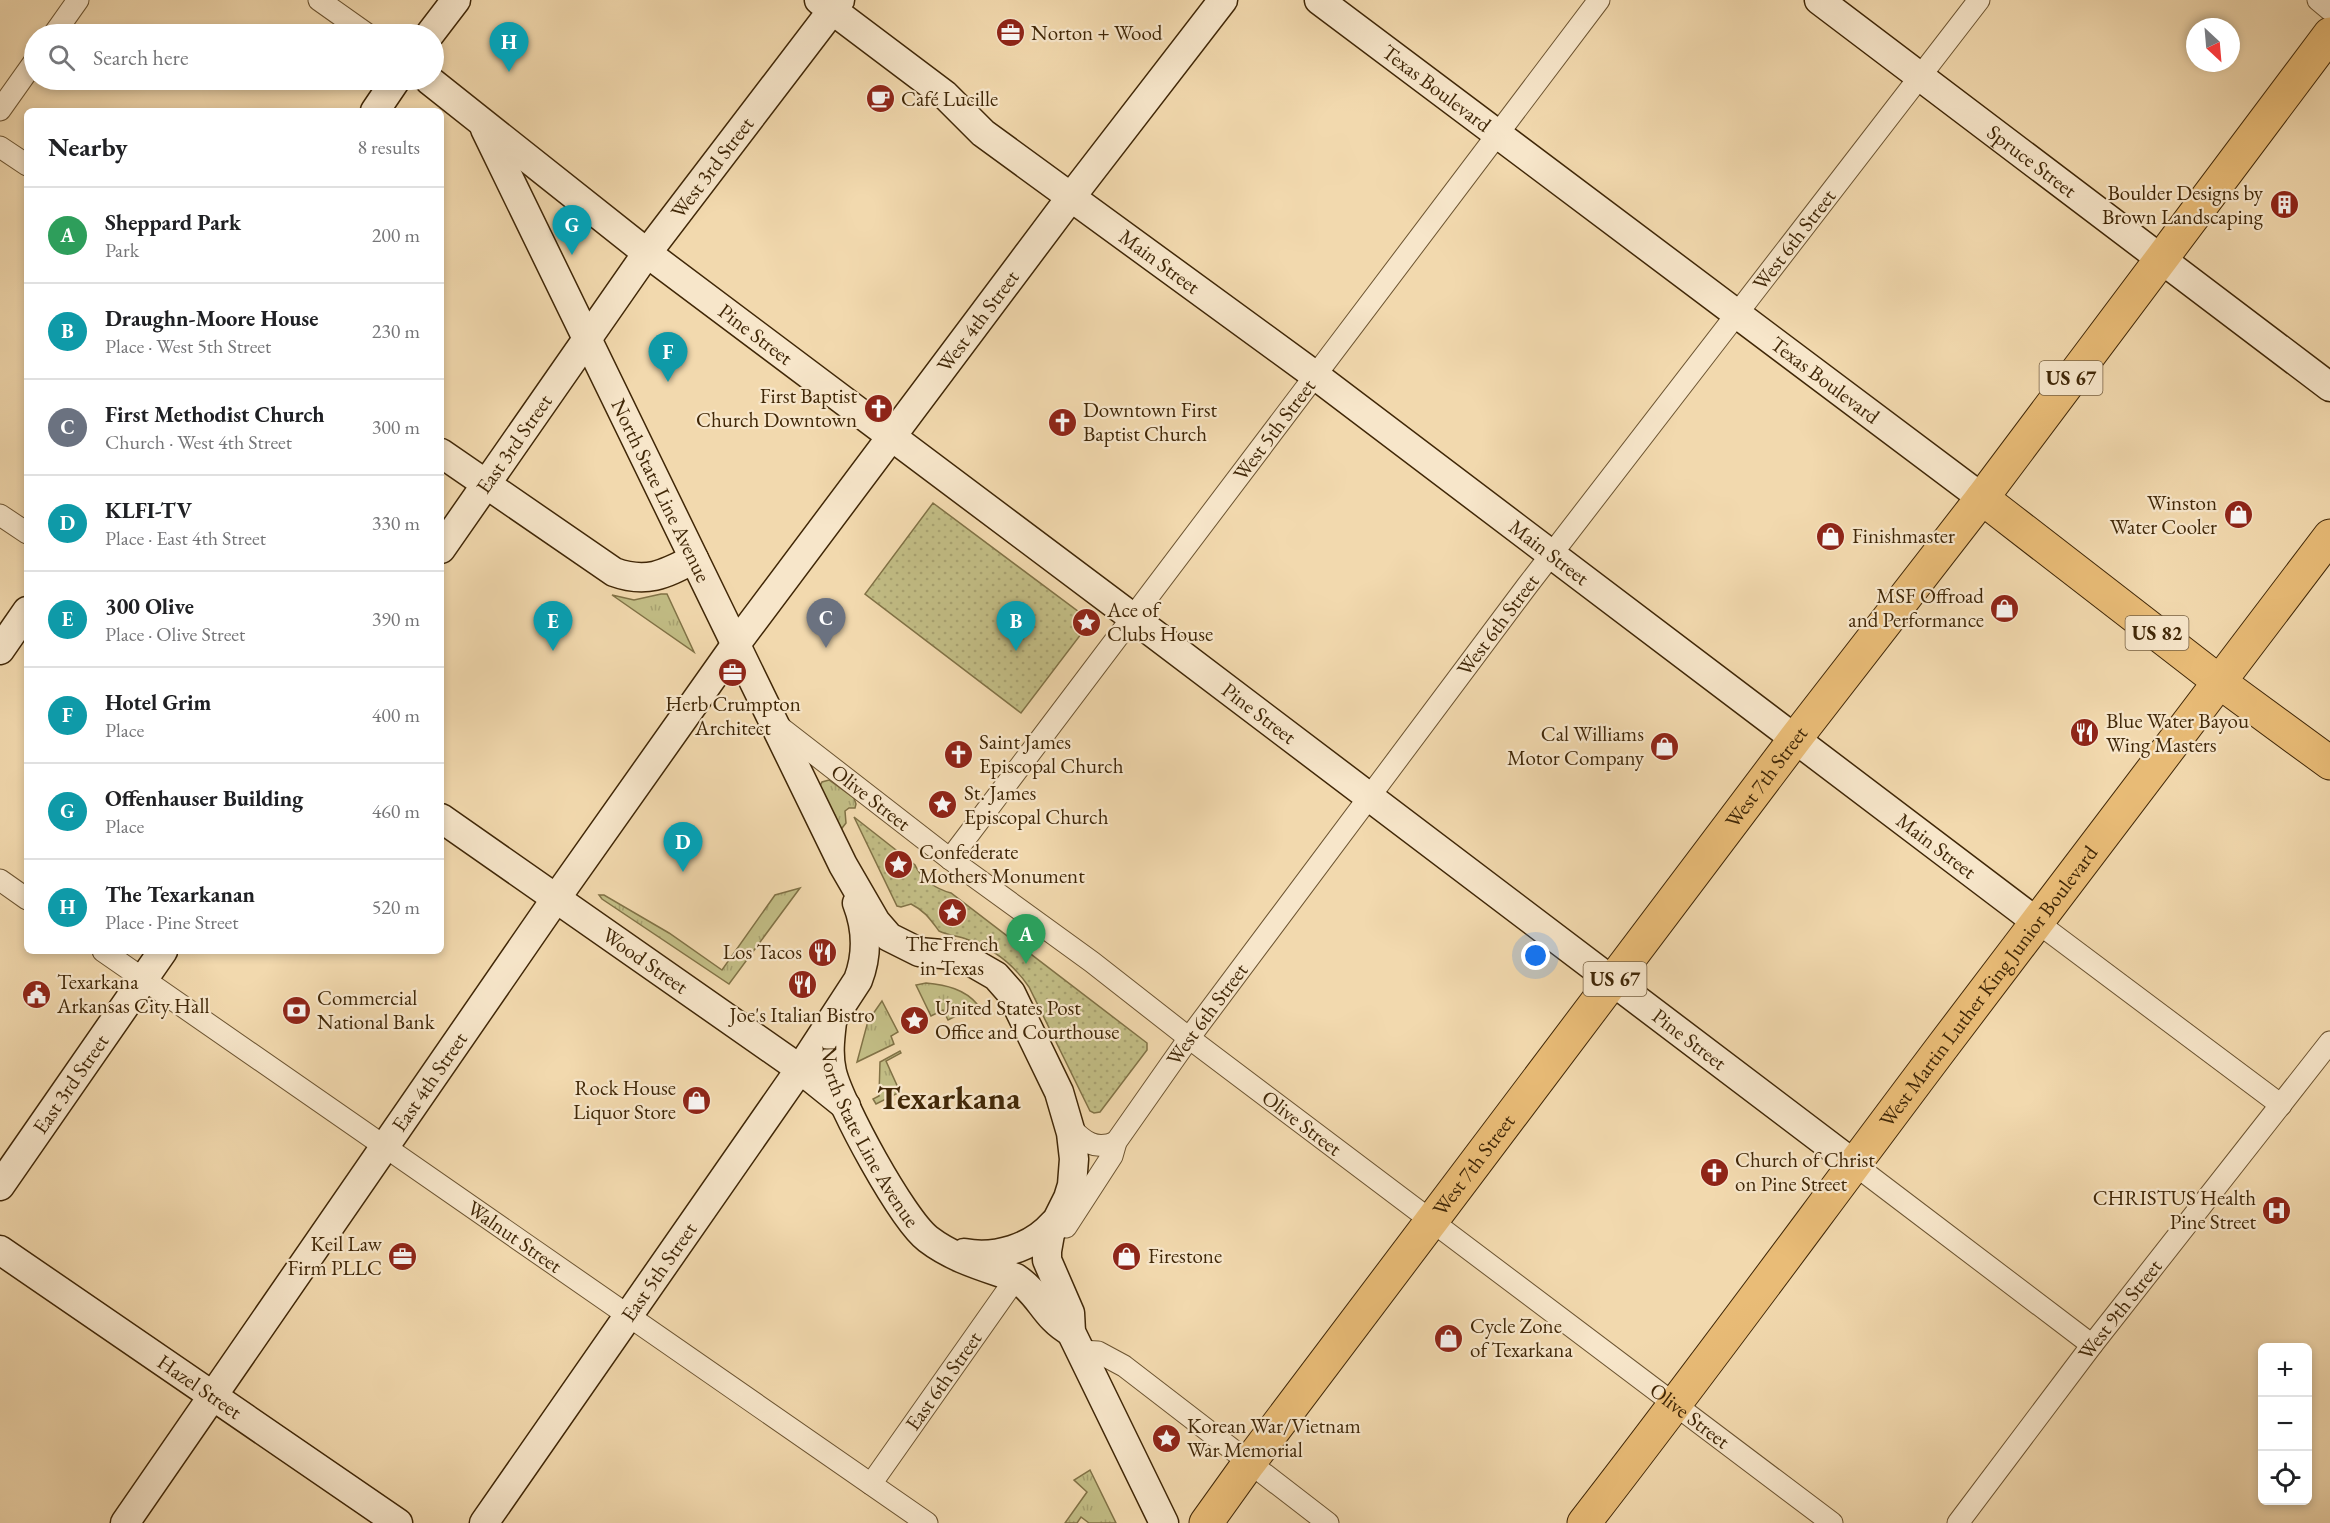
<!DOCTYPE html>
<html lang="en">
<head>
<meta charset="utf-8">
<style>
	body { margin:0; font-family:"EB Garamond",serif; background:#f2f2f2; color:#202124 }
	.controls { position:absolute; right:18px; bottom:18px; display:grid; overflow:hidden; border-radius:9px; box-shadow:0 3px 9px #0003 }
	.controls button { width:54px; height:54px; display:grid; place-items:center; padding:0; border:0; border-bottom:2px solid #e0e0e0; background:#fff; color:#202124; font:30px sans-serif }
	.compass { position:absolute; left:2186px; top:18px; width:54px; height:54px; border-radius:50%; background:#fff; box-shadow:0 3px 9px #0003; rotate:154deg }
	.you { position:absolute; left:1536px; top:956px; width:21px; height:21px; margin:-15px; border:4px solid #fff; border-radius:50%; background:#1a73e8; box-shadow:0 0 0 9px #1a73e833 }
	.badge { display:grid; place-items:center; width:39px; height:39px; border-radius:50%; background:#db2777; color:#fff; font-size:20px; font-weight:700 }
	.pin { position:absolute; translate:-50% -50px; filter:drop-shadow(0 2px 3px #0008) }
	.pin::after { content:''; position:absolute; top:32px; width:21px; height:18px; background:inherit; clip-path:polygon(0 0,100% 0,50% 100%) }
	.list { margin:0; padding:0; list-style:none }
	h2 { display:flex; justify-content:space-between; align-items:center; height:78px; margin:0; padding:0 24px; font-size:26px }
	h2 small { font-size:20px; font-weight:400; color:#757577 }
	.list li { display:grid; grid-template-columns:39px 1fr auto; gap:18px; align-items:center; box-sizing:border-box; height:96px; padding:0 24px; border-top:2px solid #e0e0e0 }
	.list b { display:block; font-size:22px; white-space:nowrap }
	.list p { margin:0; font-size:20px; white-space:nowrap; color:#757577 }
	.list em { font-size:20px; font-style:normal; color:#757577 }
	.icon { flex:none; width:33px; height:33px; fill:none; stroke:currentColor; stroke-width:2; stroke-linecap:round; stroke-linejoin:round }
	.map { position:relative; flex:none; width:2330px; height:1523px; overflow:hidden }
	.search { position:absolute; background:#fff; box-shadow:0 3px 9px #0003; left:24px; top:24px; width:420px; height:66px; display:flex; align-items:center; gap:15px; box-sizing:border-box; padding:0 21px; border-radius:33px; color:#757577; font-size:22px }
	.panel { position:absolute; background:#fff; box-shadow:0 3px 9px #0003; left:24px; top:108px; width:420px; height:846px; border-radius:9px }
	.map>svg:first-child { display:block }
	.grass { fill:url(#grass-tufts); stroke:#817246; stroke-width:1.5 }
	.park { fill:url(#park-dots); stroke:#817246; stroke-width:1.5 }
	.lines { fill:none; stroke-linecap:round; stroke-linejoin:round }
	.street-casing { stroke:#6c5431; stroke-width:23 }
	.secondary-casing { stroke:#402707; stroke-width:31 }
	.primary-casing { stroke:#402707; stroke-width:35 }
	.street { stroke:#f7e6ca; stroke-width:21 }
	.secondary { stroke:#f7e6ca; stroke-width:28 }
	.primary { stroke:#e9bc77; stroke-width:33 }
	.labels { text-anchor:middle; stroke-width:4.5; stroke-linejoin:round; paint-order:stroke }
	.shield { fill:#f7e6ca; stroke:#776042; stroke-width:1.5 }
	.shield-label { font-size:20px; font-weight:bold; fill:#402707 }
	.poi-label { font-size:21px; fill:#402707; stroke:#f7e6ca; text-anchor:start }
	.street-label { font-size:21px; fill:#402707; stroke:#f7e6ca }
	.town-label { font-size:33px; font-weight:bold; fill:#402707; stroke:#f7e6ca }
</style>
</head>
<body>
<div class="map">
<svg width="2330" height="1523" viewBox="0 0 2330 1523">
	<defs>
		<pattern id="grass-tufts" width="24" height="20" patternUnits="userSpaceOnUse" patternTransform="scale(1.5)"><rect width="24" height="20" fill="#c2bd85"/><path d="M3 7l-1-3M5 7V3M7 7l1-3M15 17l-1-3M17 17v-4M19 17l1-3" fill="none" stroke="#a8a271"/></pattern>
		<pattern id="park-dots" width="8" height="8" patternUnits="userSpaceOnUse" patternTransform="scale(1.5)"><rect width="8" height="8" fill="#c2bd85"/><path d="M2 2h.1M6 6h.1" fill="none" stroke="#a8a271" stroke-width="1.8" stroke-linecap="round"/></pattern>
	</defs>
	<rect width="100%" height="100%" fill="#f2d9ae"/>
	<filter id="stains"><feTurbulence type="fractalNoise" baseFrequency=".00333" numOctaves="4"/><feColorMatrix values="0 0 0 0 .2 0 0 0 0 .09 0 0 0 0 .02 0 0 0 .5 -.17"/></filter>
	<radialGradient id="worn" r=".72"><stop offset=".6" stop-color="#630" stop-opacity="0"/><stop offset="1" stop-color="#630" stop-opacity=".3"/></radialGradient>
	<path class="grass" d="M661,594H667L694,652L612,595L634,600Z
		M829,780L854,798L856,804L855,808H849L845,811L846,823L839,832L818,790L822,782Z
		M800,888L729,984L602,899L599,895H604L669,933L722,970L775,895Z
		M926,983C946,985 965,989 978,1005L948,1020L943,1010L931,1016L916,985Z
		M882,1001L898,1032L891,1036L894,1044L857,1062L868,1021Z
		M900,1051L901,1053L886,1061L900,1092L876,1104L873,1099L879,1096L880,1062Z
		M1090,1470L1116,1523H1089L1081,1517L1077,1523H1065L1087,1492L1074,1480Z"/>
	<path class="park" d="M933,503L1091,621L1021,713L865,594Z
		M854,817L915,865C921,879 936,889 951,893L1147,1043V1050L1100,1112L1094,1113L1090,1111L1029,987C1014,965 993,948 966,939C957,936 947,935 939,931C930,919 925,911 911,904L901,907L897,906Z"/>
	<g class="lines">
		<defs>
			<g id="street">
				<path d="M319,0L367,34"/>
				<path d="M2318,0L2330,10"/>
				<path d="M54,34L78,0"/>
				<path d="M0,110L34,62"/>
				<path d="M0,147L27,165"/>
				<path d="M0,515L27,533"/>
				<path id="s1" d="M776,724L950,859L1092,962L1189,1038L1832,1523"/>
				<path id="s2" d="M950,859L1599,0"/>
				<path d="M0,880L27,899"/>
				<path d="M2038,923L2281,1105"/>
				<path id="s3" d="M103,951L927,1523"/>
				<path d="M1070,1127C1084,1142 1096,1151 1116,1142"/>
				<path d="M1855,1165L2092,1345"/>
				<path id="s4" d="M1066,1227L1112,1156L1116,1142L1189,1038L1527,586L1979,0"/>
				<path d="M1080,1351L1098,1352L1124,1366L1328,1523"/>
				<path id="s5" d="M871,1484L1016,1278"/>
				<path id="s6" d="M1958,1523L2092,1345L2330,1042"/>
			</g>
			<g id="secondary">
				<path id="s7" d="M819,0L945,95L983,133L1316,376L2038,923"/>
				<path id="s8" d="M1319,0L1982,498"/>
				<path id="s9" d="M1819,0L2330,387"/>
				<path d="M430,34L456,0"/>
				<path id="s10" d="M429,80L647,253L1132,617L1855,1165"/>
				<path d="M375,111L396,80"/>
				<path id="s11" d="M485,129L843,865L876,922L889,937L919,952L953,955L970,961L996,976L1011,993L1059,1092L1071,1133L1074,1159L1072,1185L1068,1198L1050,1234L1047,1251V1260L1070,1313L1071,1332L1164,1523"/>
				<path d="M441,453L614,572C647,584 665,574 694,559"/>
				<path id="s12" d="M441,549L647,253L840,0"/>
				<path d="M0,650L27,611"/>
				<path id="s13" d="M441,818L800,1069L846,1106"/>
				<path id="s14" d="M832,1022C830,1039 828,1055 832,1072C840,1105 902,1219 928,1239C954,1259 985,1267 1016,1278C1041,1295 1044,1317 1071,1332"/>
				<path id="s15" d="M0,1186L163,951"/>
				<path id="s16" d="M0,1250L398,1523"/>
				<path d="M964,1253C995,1259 1032,1248 1053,1224"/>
				<path id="s17" d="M125,1523L557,897L736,644L1071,197L1223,0"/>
				<path id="s18" d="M484,1523L800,1069L858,980C868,954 867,929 857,903"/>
			</g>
			<g id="primary">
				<path d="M1982,498L2221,683L2330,763"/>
				<path id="s19" d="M1206,1523L1249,1463L1795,739L1982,498L2330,34"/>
				<path id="s20" d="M1584,1523C1706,1366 1823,1205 1943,1046C2072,876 2201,706 2330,536"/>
			</g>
		</defs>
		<use href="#street" class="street-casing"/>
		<use href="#secondary" class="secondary-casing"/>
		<use href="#primary" class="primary-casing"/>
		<use href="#street" class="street"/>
		<use href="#secondary" class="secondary"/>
		<use href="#primary" class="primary"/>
	</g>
	<defs>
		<symbol id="office-disc" viewBox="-11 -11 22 22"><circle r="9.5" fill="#8f2418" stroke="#f7e6ca"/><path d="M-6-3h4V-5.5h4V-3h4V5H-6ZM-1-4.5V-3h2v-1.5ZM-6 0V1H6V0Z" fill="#fff"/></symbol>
		<symbol id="cafe-disc" viewBox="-11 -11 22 22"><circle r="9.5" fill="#8f2418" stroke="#f7e6ca"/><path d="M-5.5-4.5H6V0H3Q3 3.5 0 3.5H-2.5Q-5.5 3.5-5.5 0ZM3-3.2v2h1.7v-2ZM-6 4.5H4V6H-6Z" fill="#fff"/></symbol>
		<symbol id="building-disc" viewBox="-11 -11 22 22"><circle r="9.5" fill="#8f2418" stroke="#f7e6ca"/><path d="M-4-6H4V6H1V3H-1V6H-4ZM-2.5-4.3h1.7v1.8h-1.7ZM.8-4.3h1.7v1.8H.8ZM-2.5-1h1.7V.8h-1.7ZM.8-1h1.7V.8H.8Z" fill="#fff"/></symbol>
		<symbol id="church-disc" viewBox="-11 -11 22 22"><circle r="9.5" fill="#8f2418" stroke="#f7e6ca"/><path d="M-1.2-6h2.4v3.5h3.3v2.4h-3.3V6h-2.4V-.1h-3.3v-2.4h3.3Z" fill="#fff"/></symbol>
		<symbol id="shop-disc" viewBox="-11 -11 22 22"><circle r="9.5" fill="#8f2418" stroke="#f7e6ca"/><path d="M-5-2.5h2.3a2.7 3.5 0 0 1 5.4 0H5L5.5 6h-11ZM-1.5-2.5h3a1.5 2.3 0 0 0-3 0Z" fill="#fff"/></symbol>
		<symbol id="sight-disc" viewBox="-11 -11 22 22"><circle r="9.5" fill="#8f2418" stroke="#f7e6ca"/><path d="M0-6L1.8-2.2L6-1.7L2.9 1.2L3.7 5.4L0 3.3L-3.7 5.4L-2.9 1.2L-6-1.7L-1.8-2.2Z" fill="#fff"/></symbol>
		<symbol id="restaurant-disc" viewBox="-11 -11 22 22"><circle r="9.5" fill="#8f2418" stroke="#f7e6ca"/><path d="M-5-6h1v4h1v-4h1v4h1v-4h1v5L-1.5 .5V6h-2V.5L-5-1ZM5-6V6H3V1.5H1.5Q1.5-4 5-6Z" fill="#fff"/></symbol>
		<symbol id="civic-disc" viewBox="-11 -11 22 22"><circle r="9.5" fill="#8f2418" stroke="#f7e6ca"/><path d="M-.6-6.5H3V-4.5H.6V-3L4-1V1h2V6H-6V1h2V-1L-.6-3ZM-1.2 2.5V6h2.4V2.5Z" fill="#fff"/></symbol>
		<symbol id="bank-disc" viewBox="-11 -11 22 22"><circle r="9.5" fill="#8f2418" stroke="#f7e6ca"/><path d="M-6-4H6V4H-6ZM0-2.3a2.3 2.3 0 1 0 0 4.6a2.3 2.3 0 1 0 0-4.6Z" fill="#fff"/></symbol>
		<symbol id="hospital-disc" viewBox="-11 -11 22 22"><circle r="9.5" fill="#8f2418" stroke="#f7e6ca"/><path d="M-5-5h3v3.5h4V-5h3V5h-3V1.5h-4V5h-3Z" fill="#fff"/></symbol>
	</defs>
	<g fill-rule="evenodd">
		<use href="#office-disc" x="994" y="16" width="33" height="33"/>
		<use href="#cafe-disc" x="864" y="82" width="33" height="33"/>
		<use href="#building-disc" x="2268" y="188" width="33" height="33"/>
		<use href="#church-disc" x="862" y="392" width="33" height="33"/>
		<use href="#church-disc" x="1046" y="406" width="33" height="33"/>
		<use href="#shop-disc" x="2222" y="498" width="33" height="33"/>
		<use href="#shop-disc" x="1814" y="520" width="33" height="33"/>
		<use href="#shop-disc" x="1988" y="592" width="33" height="33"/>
		<use href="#sight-disc" x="1070" y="606" width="33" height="33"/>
		<use href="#office-disc" x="716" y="656" width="33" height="33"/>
		<use href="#restaurant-disc" x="2068" y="716" width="33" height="33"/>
		<use href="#shop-disc" x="1648" y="730" width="33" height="33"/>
		<use href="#church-disc" x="942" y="738" width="33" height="33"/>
		<use href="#sight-disc" x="926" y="788" width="33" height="33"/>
		<use href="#sight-disc" x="882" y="848" width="33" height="33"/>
		<use href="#sight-disc" x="936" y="896" width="33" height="33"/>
		<use href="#restaurant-disc" x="806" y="936" width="33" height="33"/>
		<use href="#restaurant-disc" x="786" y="968" width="33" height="33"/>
		<use href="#civic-disc" x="20" y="978" width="33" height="33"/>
		<use href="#bank-disc" x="280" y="994" width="33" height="33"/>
		<use href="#sight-disc" x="898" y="1004" width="33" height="33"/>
		<use href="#shop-disc" x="680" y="1084" width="33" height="33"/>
		<use href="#church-disc" x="1698" y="1156" width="33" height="33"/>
		<use href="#hospital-disc" x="2260" y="1194" width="33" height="33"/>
		<use href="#office-disc" x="386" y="1240" width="33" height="33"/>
		<use href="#shop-disc" x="1110" y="1240" width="33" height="33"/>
		<use href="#shop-disc" x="1432" y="1322" width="33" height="33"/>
		<use href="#sight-disc" x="1150" y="1422" width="33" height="33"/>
	</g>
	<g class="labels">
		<g class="shield">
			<rect x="2039.5" y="361" width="63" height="34" rx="4.5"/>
			<rect x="2125.5" y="616" width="63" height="34" rx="4.5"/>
			<rect x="1583.5" y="962" width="63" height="34" rx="4.5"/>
		</g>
		<g class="shield-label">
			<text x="2071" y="385">US 67</text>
			<text x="2157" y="640">US 82</text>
			<text x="1615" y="986">US 67</text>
		</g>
		<g class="poi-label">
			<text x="1031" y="40">Norton + Wood</text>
			<text x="901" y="106">Café Lucille</text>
			<text x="2263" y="200" text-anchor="end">Boulder Designs by<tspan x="2263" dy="24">Brown Landscaping</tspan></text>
			<text x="857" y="403" text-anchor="end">First Baptist<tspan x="857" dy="24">Church Downtown</tspan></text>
			<text x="1083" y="417">Downtown First<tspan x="1083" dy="24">Baptist Church</tspan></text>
			<text x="2217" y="510" text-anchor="end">Winston<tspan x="2217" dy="24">Water Cooler</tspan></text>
			<text x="1852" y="543">Finishmaster</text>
			<text x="1984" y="603" text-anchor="end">MSF Offroad<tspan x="1984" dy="24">and Performance</tspan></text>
			<text x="1107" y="617">Ace of<tspan x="1107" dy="24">Clubs House</tspan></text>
			<text x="733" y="711" text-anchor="middle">Herb Crumpton<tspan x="733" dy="24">Architect</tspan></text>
			<text x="2106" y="728">Blue Water Bayou<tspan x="2106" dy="24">Wing Masters</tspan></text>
			<text x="1644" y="741" text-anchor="end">Cal Williams<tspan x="1644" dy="24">Motor Company</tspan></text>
			<text x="979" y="749">Saint James<tspan x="979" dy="24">Episcopal Church</tspan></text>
			<text x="964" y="800">St. James<tspan x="964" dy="24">Episcopal Church</tspan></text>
			<text x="919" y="859">Confederate<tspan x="919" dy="24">Mothers Monument</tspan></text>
			<text x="952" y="951" text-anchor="middle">The French<tspan x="952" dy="24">in Texas</tspan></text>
			<text x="802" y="959" text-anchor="end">Los Tacos</text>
			<text x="57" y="989">Texarkana<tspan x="57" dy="24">Arkansas City Hall</tspan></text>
			<text x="317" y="1005">Commercial<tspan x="317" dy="24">National Bank</tspan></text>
			<text x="935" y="1015">United States Post<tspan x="935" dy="24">Office and Courthouse</tspan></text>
			<text x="802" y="1022" text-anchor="middle">Joe's Italian Bistro</text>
			<text x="676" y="1095" text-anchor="end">Rock House<tspan x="676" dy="24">Liquor Store</tspan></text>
			<text x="1735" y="1167">Church of Christ<tspan x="1735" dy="24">on Pine Street</tspan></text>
			<text x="2256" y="1205" text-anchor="end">CHRISTUS Health<tspan x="2256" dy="24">Pine Street</tspan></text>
			<text x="382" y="1251" text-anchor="end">Keil Law<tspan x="382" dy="24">Firm PLLC</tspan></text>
			<text x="1148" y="1263">Firestone</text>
			<text x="1470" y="1333">Cycle Zone<tspan x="1470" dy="24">of Texarkana</tspan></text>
			<text x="1187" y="1433">Korean War/Vietnam<tspan x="1187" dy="24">War Memorial</tspan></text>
		</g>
		<g class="street-label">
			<text dy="7" stroke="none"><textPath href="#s8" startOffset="147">Texas Boulevard</textPath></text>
			<text dy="7" stroke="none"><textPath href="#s9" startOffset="267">Spruce Street</textPath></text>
			<text dy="7" stroke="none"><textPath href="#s12" startOffset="468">West 3rd Street</textPath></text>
			<text dy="7" stroke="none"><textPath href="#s4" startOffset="1228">West 6th Street</textPath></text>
			<text dy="7" stroke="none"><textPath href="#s7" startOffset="430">Main Street</textPath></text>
			<text dy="7" stroke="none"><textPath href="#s17" startOffset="1474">West 4th Street</textPath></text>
			<text dy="7" stroke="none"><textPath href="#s10" startOffset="414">Pine Street</textPath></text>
			<text dy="7" stroke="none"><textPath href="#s8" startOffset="633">Texas Boulevard</textPath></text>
			<text dy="7" stroke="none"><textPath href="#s2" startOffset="538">West 5th Street</textPath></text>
			<text dy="7" stroke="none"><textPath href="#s12" startOffset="128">East 3rd Street</textPath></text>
			<text dy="7" stroke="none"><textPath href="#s11" startOffset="402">North State Line Avenue</textPath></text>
			<text dy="7" stroke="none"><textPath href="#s7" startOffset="916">Main Street</textPath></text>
			<text dy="7" stroke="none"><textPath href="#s4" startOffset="742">West 6th Street</textPath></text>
			<text dy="7" stroke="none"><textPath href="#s10" startOffset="1044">Pine Street</textPath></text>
			<text dy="7" stroke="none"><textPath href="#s19" startOffset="933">West 7th Street</textPath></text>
			<text dy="7" stroke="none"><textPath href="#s1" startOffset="120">Olive Street</textPath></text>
			<text dy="7" stroke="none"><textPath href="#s7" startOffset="1402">Main Street</textPath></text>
			<text dy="7" stroke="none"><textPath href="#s13" startOffset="249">Wood Street</textPath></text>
			<text dy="7" stroke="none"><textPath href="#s20" startOffset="672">West Martin Luther King Junior Boulevard</textPath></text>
			<text dy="7" stroke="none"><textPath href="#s4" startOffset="256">West 6th Street</textPath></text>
			<text dy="7" stroke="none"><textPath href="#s10" startOffset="1584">Pine Street</textPath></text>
			<text dy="7" stroke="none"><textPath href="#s17" startOffset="536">East 4th Street</textPath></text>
			<text dy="7" stroke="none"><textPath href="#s15" startOffset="124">East 3rd Street</textPath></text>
			<text dy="7" stroke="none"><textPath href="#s1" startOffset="660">Olive Street</textPath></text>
			<text dy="7" stroke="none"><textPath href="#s14" startOffset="124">North State Line Avenue</textPath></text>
			<text dy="7" stroke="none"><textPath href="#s19" startOffset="447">West 7th Street</textPath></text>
			<text dy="7" stroke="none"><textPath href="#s3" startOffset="501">Walnut Street</textPath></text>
			<text dy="7" stroke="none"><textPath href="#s18" startOffset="306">East 5th Street</textPath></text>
			<text dy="7" stroke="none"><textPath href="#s6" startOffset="268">West 9th Street</textPath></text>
			<text dy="7" stroke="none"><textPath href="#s5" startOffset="126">East 6th Street</textPath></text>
			<text dy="7" stroke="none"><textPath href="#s16" startOffset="242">Hazel Street</textPath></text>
			<text dy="7" stroke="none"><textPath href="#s1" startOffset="1146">Olive Street</textPath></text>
		</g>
		<g class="town-label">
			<text x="949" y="1109">Texarkana</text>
		</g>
	</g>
	<rect width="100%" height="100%" filter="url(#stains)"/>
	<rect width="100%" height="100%" fill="url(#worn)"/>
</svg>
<div class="controls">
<button>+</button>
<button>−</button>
<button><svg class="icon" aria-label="locate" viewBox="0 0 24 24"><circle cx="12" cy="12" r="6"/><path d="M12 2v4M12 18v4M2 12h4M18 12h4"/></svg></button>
</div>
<svg class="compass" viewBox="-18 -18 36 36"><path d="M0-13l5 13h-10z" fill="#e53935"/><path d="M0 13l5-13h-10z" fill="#757577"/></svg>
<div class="you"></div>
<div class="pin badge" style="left:1026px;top:964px;background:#2e9e5b">A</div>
<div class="pin badge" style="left:1016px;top:651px;background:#0f9aa8">B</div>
<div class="pin badge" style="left:826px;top:648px;background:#6b7280">C</div>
<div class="pin badge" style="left:683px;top:872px;background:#0f9aa8">D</div>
<div class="pin badge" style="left:553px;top:651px;background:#0f9aa8">E</div>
<div class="pin badge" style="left:668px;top:382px;background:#0f9aa8">F</div>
<div class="pin badge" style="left:572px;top:255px;background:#0f9aa8">G</div>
<div class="pin badge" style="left:509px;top:72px;background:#0f9aa8">H</div>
<div class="search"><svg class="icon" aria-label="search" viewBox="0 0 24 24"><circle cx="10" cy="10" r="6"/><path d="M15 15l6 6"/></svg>Search here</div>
<section class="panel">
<h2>Nearby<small>8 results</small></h2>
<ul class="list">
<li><span class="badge" style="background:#2e9e5b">A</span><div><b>Sheppard Park</b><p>Park</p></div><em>200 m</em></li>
<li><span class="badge" style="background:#0f9aa8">B</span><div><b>Draughn-Moore House</b><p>Place · West 5th Street</p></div><em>230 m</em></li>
<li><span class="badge" style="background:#6b7280">C</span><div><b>First Methodist Church</b><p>Church · West 4th Street</p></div><em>300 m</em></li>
<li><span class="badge" style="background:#0f9aa8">D</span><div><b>KLFI-TV</b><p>Place · East 4th Street</p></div><em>330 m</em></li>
<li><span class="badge" style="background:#0f9aa8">E</span><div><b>300 Olive</b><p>Place · Olive Street</p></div><em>390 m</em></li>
<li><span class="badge" style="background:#0f9aa8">F</span><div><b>Hotel Grim</b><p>Place</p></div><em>400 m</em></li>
<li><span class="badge" style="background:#0f9aa8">G</span><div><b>Offenhauser Building</b><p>Place</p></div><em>460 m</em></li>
<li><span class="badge" style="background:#0f9aa8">H</span><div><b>The Texarkanan</b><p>Place · Pine Street</p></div><em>520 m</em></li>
</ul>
</section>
</div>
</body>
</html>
